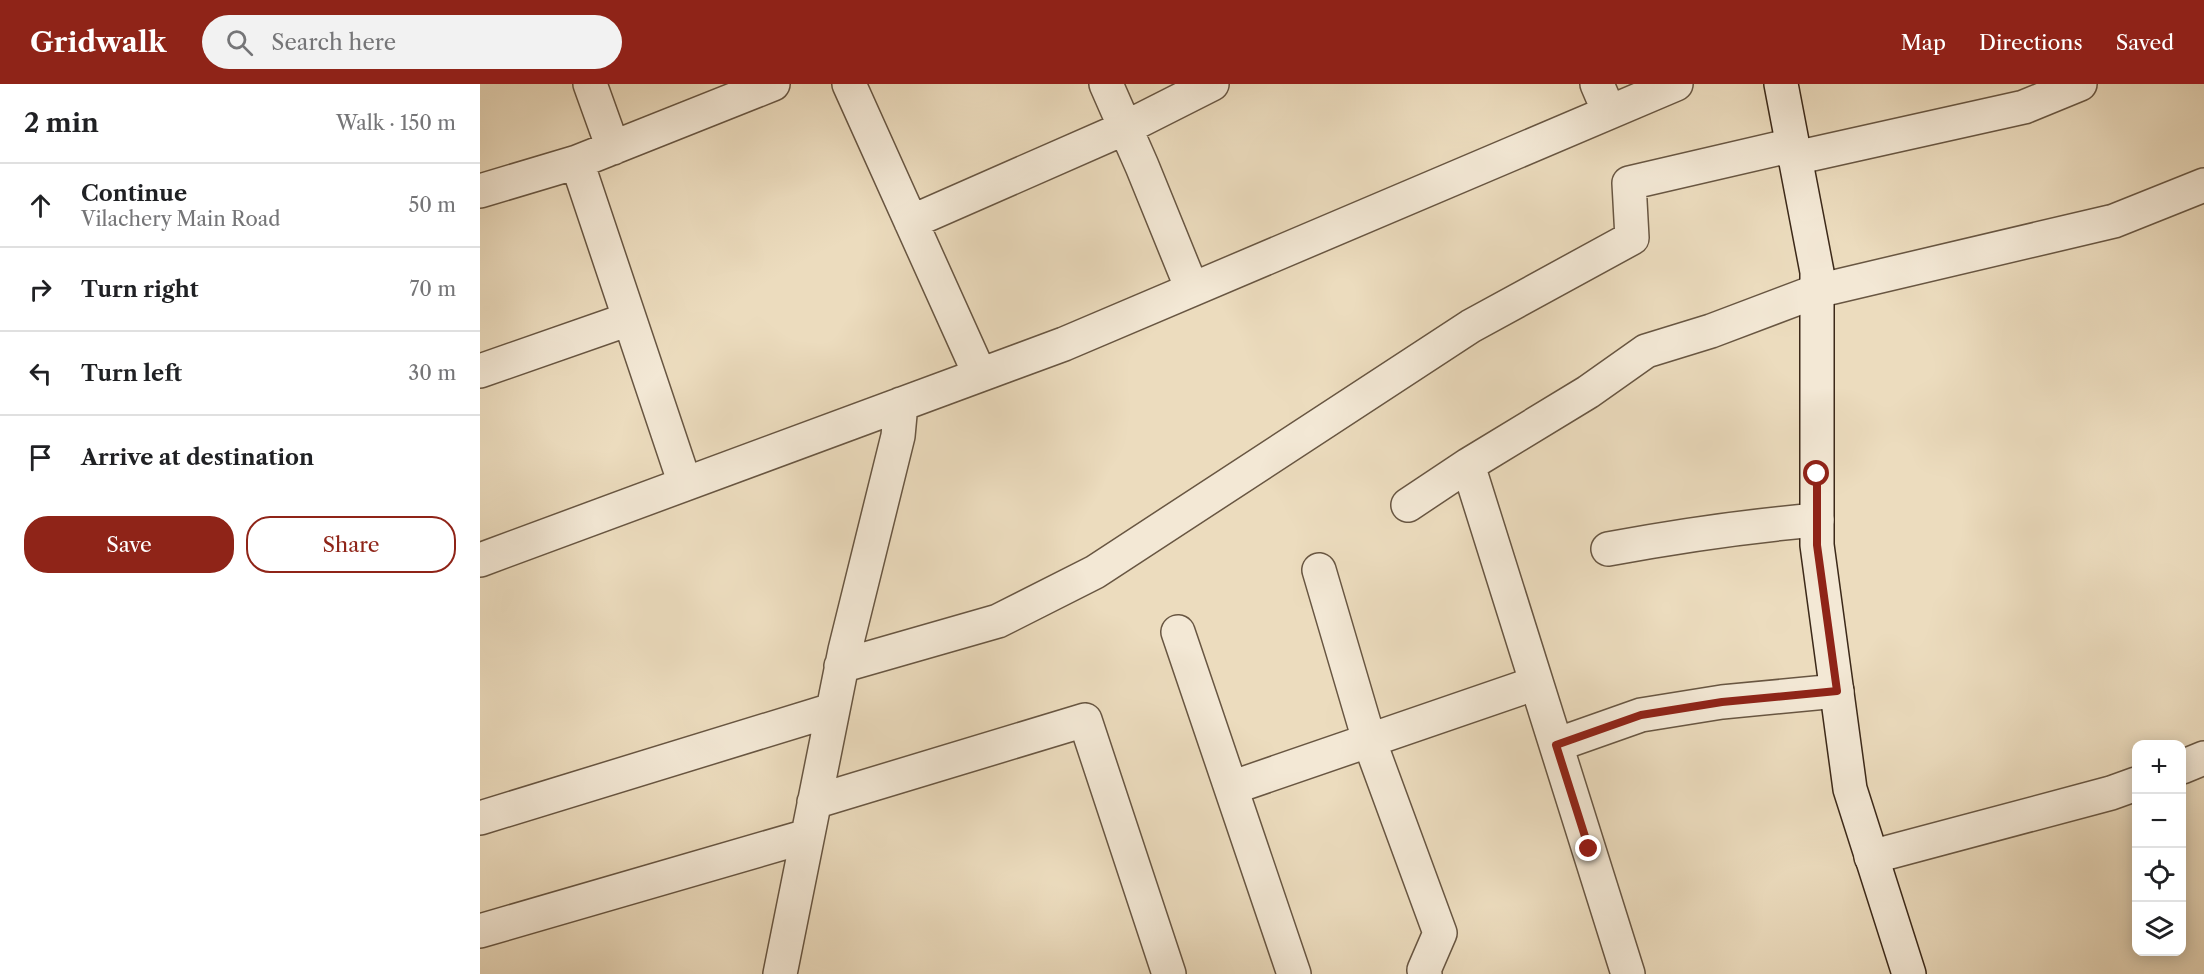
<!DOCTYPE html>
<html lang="en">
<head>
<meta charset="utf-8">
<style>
	body { margin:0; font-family:"Libre Caslon Text",serif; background:#f2f2f2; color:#202124 }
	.controls { position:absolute; right:18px; bottom:18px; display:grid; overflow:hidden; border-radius:12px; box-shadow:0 3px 15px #0003 }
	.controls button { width:54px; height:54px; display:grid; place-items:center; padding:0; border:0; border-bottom:2px solid #e0e0e0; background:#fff; color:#202124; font:30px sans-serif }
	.stop { position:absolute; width:18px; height:18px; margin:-14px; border:4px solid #8f2418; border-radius:50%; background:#fff }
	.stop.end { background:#8f2418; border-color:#fff; box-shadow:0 2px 6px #0008 }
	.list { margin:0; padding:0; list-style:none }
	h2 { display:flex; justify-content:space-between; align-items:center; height:78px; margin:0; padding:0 24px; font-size:26px }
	h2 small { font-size:20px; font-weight:400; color:#757577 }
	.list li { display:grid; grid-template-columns:39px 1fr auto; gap:18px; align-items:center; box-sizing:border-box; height:84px; padding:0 24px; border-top:2px solid #e0e0e0 }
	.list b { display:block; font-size:22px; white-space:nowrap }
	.list p { margin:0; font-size:20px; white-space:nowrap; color:#757577 }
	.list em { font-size:20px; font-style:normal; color:#757577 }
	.actions { display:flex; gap:12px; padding:18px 24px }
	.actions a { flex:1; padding:14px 0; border:2px solid #8f2418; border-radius:24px; text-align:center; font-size:21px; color:#8f2418 }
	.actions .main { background:#8f2418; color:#fff }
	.icon { flex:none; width:33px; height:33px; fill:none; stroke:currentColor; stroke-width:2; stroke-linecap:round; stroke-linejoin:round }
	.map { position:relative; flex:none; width:1724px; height:890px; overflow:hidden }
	header { display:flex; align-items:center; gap:36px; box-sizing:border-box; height:84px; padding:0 30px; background:#8f2418; color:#fff }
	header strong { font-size:28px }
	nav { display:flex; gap:33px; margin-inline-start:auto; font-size:21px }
	.search { width:420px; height:54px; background:#f2f2f2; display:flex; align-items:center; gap:15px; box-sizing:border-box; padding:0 21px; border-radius:33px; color:#757577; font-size:22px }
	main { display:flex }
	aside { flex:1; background:#fff }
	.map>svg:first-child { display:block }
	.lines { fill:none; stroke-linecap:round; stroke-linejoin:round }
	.street-casing { stroke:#685642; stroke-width:36 }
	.secondary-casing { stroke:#3c2919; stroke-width:36 }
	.street { stroke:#f3e8d5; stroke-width:33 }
	.secondary { stroke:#f3e8d5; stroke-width:33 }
	.route { stroke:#8f2418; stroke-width:8 }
</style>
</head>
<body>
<header>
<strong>Gridwalk</strong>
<div class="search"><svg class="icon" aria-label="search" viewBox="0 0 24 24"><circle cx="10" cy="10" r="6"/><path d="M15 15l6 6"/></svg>Search here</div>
<nav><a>Map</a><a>Directions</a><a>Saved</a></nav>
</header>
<main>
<aside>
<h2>2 min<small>Walk · 150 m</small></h2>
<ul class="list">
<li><svg class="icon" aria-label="ahead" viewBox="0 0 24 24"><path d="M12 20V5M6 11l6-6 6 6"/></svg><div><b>Continue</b><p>Vilachery Main Road</p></div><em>50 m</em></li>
<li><svg class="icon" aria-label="right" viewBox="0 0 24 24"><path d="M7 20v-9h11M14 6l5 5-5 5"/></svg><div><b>Turn right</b></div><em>70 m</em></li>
<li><svg class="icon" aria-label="left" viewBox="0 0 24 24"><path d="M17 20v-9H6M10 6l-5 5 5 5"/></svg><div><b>Turn left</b></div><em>30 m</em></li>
<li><svg class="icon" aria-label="arrive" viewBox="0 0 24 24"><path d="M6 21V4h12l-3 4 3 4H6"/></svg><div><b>Arrive at destination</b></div></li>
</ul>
<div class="actions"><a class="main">Save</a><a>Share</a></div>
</aside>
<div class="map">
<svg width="1724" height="890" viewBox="0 0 1724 890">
	<rect width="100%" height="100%" fill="#ecdcbe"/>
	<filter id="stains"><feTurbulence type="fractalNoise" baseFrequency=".00333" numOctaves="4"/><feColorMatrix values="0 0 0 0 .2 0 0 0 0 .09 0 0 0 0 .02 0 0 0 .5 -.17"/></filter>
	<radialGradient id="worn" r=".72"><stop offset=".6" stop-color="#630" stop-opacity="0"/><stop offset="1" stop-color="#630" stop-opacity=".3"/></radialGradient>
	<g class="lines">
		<defs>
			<path id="street" d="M110,0L133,64
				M369,0L500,291
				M626,0L662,82L712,205
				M1117,0L1129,28
				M1315,74L1544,23L1600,0
				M0,107L97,78
				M431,138L645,44L732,0
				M0,287L149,235
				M988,381L1148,890
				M205,400L97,78L293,0
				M928,421L988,381L1108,308L1166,267L1231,247L1337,207L1634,137L1724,101
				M1128,465C1198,452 1267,442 1337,436
				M0,476L584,260L1196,0
				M839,486L889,656L960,849L944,886L945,890
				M698,548L814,890
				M361,582L518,537L615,488L991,242L1152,154L1149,99L1313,61
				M1076,661L1161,631L1242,618L1357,607
				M1702,683L1724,674
				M751,704L1056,599
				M334,718L605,636L689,890
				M0,734L352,626
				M1391,773L1631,709L1656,700
				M0,847L327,752
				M300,890L365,566L418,352L421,320"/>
			<path id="secondary" d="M1301,0L1337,188V461L1370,705L1429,890"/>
		</defs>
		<use href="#street" class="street-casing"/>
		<use href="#secondary" class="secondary-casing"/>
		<use href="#street" class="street"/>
		<use href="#secondary" class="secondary"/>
	</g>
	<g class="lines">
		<path class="route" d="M1109,765L1076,661L1161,631L1242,618L1357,607L1337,461V390"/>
	</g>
	<rect width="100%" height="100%" filter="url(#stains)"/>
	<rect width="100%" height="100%" fill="url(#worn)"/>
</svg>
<div class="controls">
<button>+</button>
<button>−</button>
<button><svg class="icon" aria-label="locate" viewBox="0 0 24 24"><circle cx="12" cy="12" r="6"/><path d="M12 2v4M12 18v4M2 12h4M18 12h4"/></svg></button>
<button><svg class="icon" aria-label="layers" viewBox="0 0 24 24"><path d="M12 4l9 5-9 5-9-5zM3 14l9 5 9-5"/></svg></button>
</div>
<div class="stop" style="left:1337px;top:390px"></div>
<div class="stop end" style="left:1109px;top:765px"></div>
</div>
</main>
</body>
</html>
